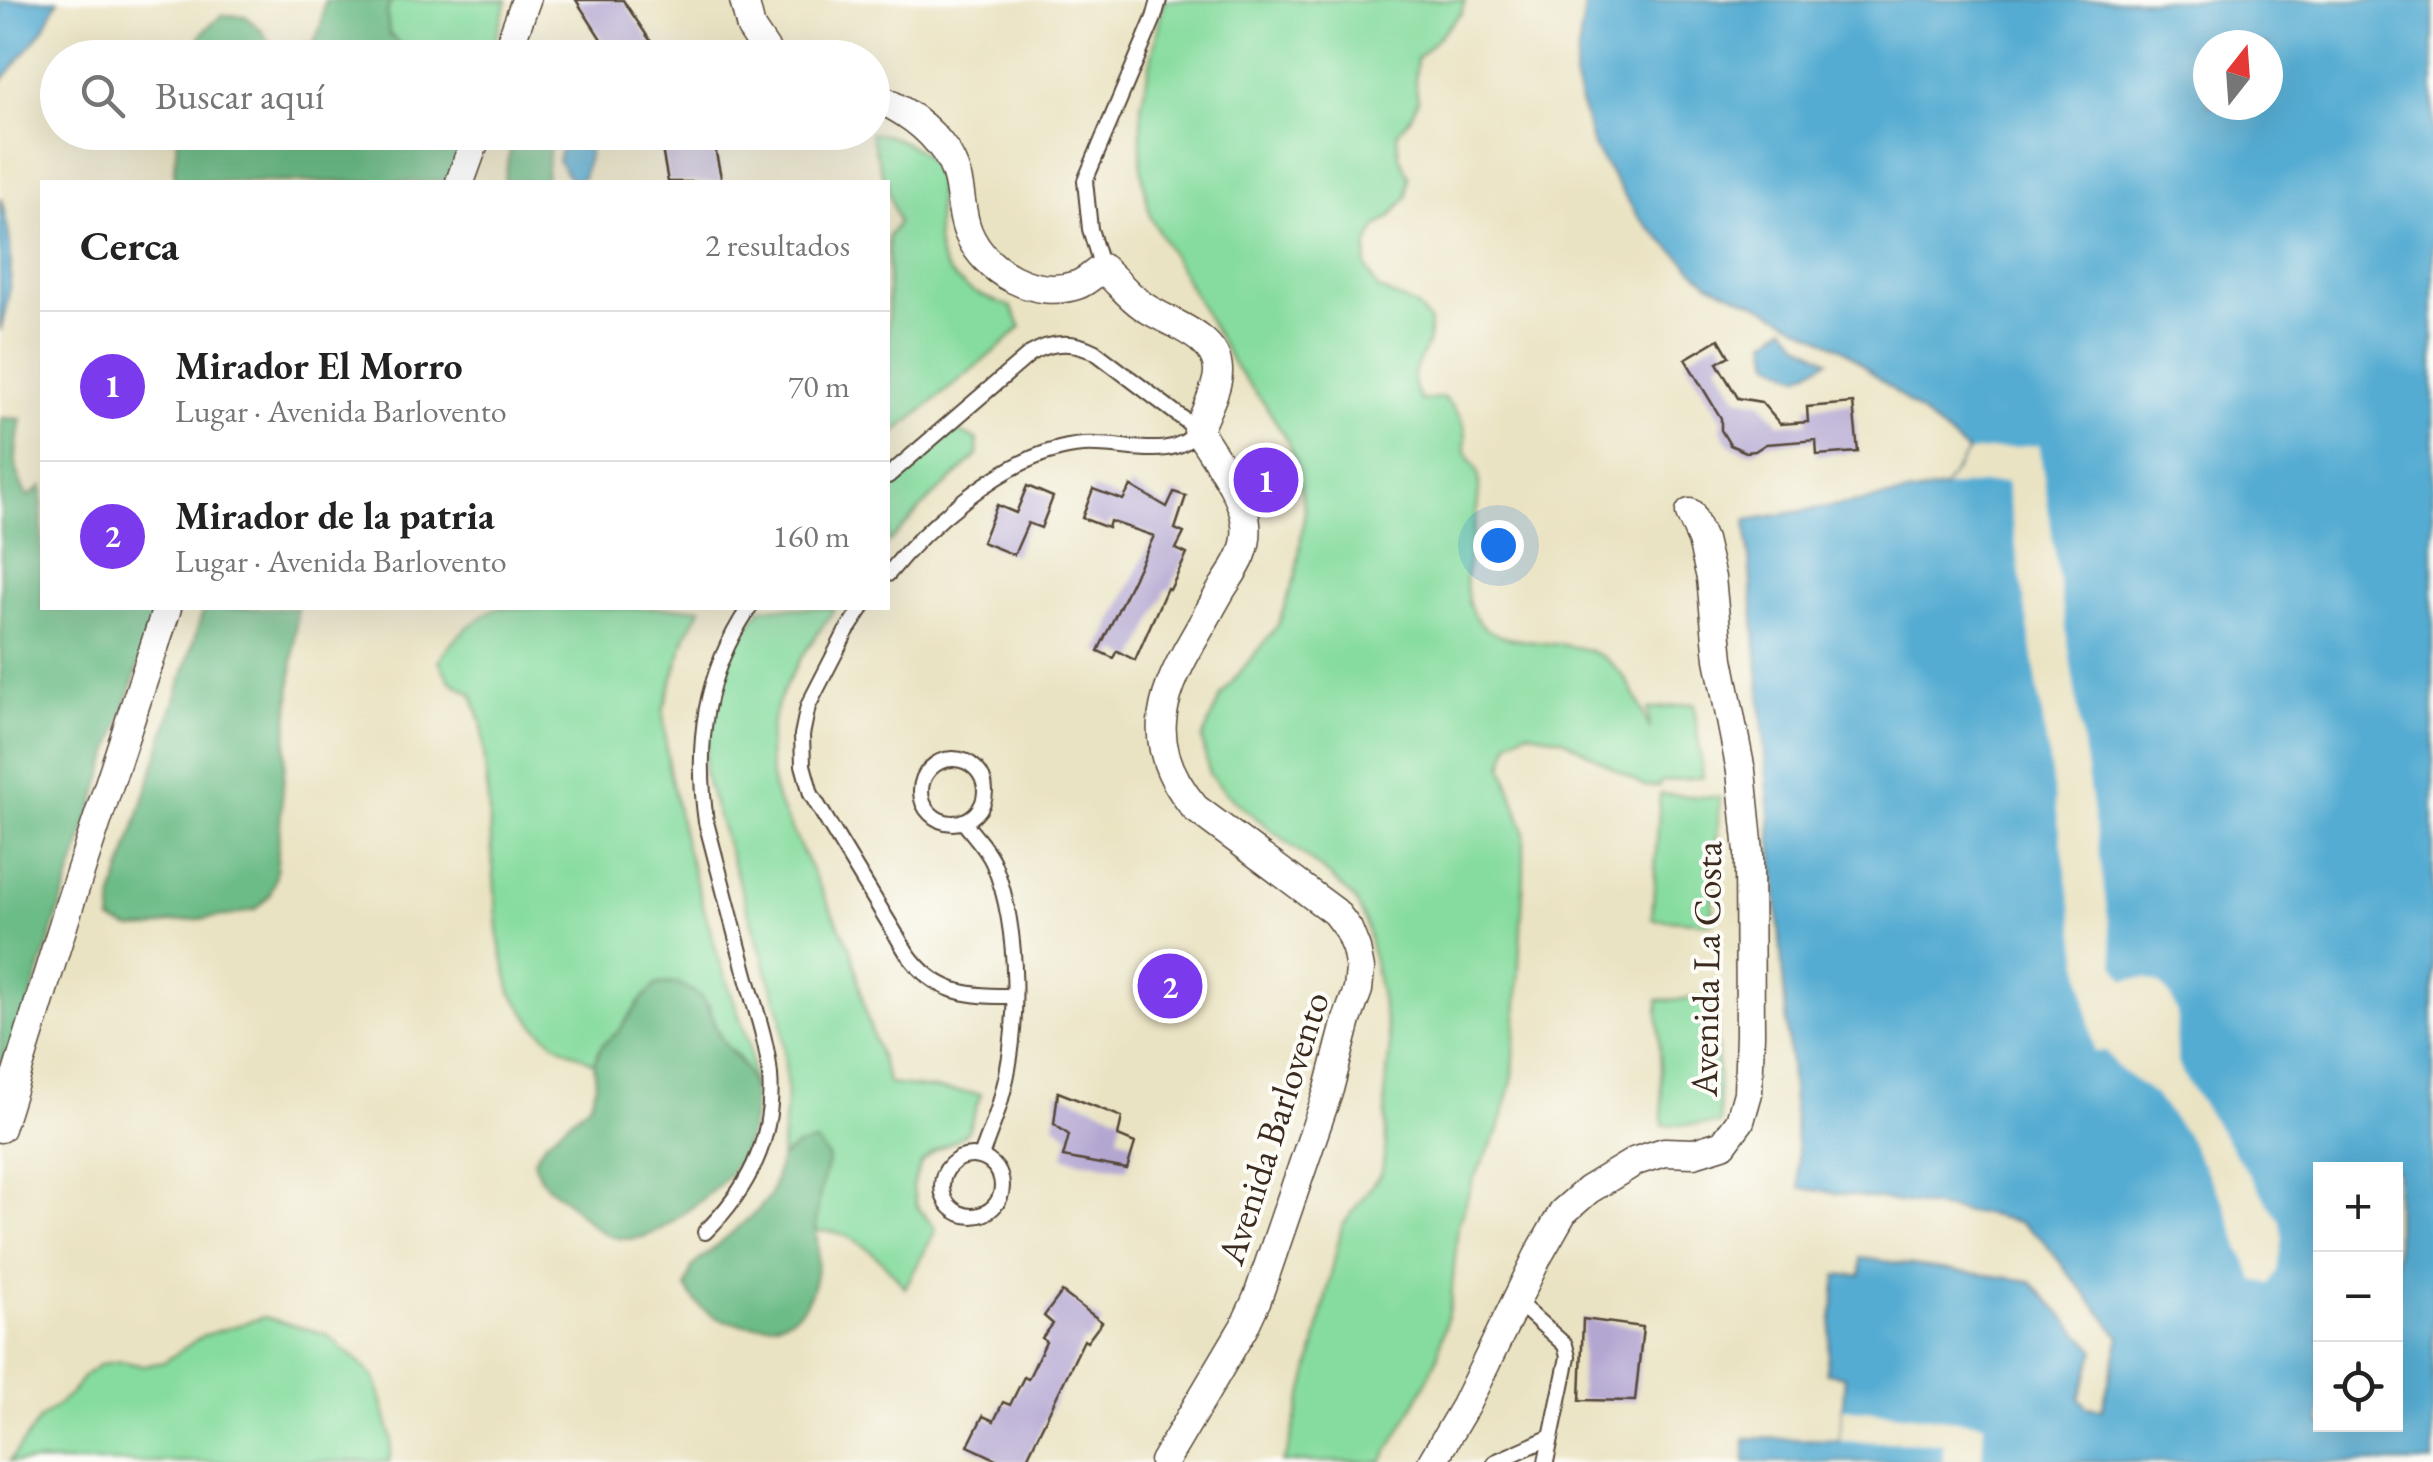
<!DOCTYPE html>
<html lang="es">
<head>
<meta charset="utf-8">
<style>
	body { margin:0; font-family:"EB Garamond",serif; background:#f6f6f6; color:#222 }
	.controls { position:absolute; right:30px; bottom:30px; display:grid; overflow:hidden; border-radius:0px; box-shadow:0 10px 40px #0002 }
	.controls button { width:90px; height:90px; display:grid; place-items:center; padding:0; border:0; border-bottom:2px solid #e0e0e0; background:#fff; color:#222; font:50px sans-serif }
	.compass { position:absolute; left:2193px; top:30px; width:90px; height:90px; border-radius:50%; background:#fff; box-shadow:0 10px 40px #0002; rotate:17deg }
	.you { position:absolute; left:1498px; top:545px; width:35px; height:35px; margin:-25px; border:8px solid #fff; border-radius:50%; background:#1a73e8; box-shadow:0 0 0 15px #1a73e833 }
	.badge { display:grid; place-items:center; width:65px; height:65px; border-radius:50%; background:#7c3aed; color:#fff; font-size:32px; font-weight:700 }
	.pin { position:absolute; translate:-50% -50%; border:5px solid #fff; box-shadow:0 2px 10px #0006 }
	.list { margin:0; padding:0; list-style:none }
	h2 { display:flex; justify-content:space-between; align-items:center; height:130px; margin:0; padding:0 40px; font-size:42px }
	h2 small { font-size:32px; font-weight:400; color:#767676 }
	.list li { display:grid; grid-template-columns:65px 1fr auto; gap:30px; align-items:center; box-sizing:border-box; height:150px; padding:0 40px; border-top:2px solid #e0e0e0 }
	.list b { display:block; font-size:38px; white-space:nowrap }
	.list p { margin:0; font-size:32px; white-space:nowrap; color:#767676 }
	.list em { font-size:32px; font-style:normal; color:#767676 }
	.icon { flex:none; width:55px; height:55px; fill:none; stroke:currentColor; stroke-width:2; stroke-linecap:round; stroke-linejoin:round }
	.map { position:relative; flex:none; width:2433px; height:1462px; overflow:hidden }
	.search { position:absolute; background:#fff; box-shadow:0 10px 40px #0002; left:40px; top:40px; width:850px; height:110px; display:flex; align-items:center; gap:25px; box-sizing:border-box; padding:0 35px; border-radius:55px; color:#767676; font-size:38px }
	.panel { position:absolute; background:#fff; box-shadow:0 10px 40px #0002; left:40px; top:180px; width:850px; height:430px; border-radius:0px }
	.map>svg:first-child { display:block }
	.green { fill:#86dc9f; stroke:#60835e; stroke-width:2.5 }
	.forest { fill:#6cbc86; stroke:#547352; stroke-width:2.5 }
	.water { fill:#55acd2; stroke:#486b78; stroke-width:2.5; fill-rule:evenodd }
	.pier { fill:#eae3c3 }
	.building { fill:#b3a6d1 }
	.lines { fill:none; stroke-linecap:round; stroke-linejoin:round }
	.lane-casing { stroke:#554637; stroke-width:18 }
	.street-casing { stroke:#554637; stroke-width:31 }
	.lane { stroke:#fff; stroke-width:14 }
	.street { stroke:#fff; stroke-width:28 }
	.labels { text-anchor:middle; stroke-width:8; stroke-linejoin:round; paint-order:stroke }
	.street-label { font-size:38px; fill:#3b2a1e; stroke:#fdfcf7 }
</style>
</head>
<body>
<div class="map">
<svg width="2433" height="1462" viewBox="0 0 2433 1462">
	<rect width="100%" height="100%" fill="#fdfcf7"/>
	<filter id="ink" filterUnits="userSpaceOnUse"><feTurbulence type="fractalNoise" baseFrequency=".01" numOctaves="2"/><feDisplacementMap in="SourceGraphic" scale="20" xChannelSelector="R" yChannelSelector="G"/><feConvolveMatrix kernelMatrix="1 2 1 2 8 2 1 2 1" color-interpolation-filters="sRGB"/></filter>
	<filter id="wash" filterUnits="userSpaceOnUse"><feTurbulence type="fractalNoise" baseFrequency=".0048" numOctaves="4" result="noise"/><feDisplacementMap in="SourceGraphic" scale="40" xChannelSelector="R" yChannelSelector="G"/><feGaussianBlur stdDeviation="2.25" result="paint"/><feColorMatrix in="noise" values="0 0 0 0 0 0 0 0 0 0 0 0 0 0 0 0 0 1.4 0 .05"/><feComposite in="paint" operator="in"/></filter>
	<g filter="url(#wash)">
		<rect width="100%" height="100%" fill="#eae3c3"/>
		<path class="green" d="M391,0H507L490,57H424L404,49L389,34L387,12Z
			M1164,0H1465L1461,13L1417,59L1415,79L1418,100L1410,118L1397,134L1399,156L1409,176L1407,197L1392,215L1377,227L1367,245L1366,267L1377,288L1416,306L1430,322C1429,331 1429,339 1426,347C1414,372 1408,373 1421,401L1442,397C1454,408 1464,418 1466,435C1466,440 1465,445 1466,450C1468,460 1478,467 1479,477C1482,517 1454,580 1473,614C1497,658 1575,629 1612,664C1632,683 1640,706 1650,730L1648,709L1694,704L1703,777L1660,782L1659,786H1644L1563,739L1527,731L1510,741L1503,766L1524,830V874L1513,1077L1499,1130L1473,1180L1458,1225L1451,1301L1437,1358L1424,1387L1382,1462H1282L1287,1453L1309,1372L1342,1226L1382,1172L1386,1144L1385,1096L1390,1044L1366,922L1355,900L1331,877L1230,797L1209,774L1202,739L1221,696L1278,625L1296,575L1305,510L1294,458L1288,442L1266,406L1235,367L1150,216L1141,167V106Z
			M870,133C888,134 905,141 920,152C957,180 922,232 946,268C961,290 987,298 1011,307L1021,327L1001,346L888,438V237L898,223L888,190V182H885Z
			M956,430L977,440L978,455L927,502L888,543V486Z
			M498,608H701L686,635L663,711L668,765L685,844L718,956L749,1044L754,1094L748,1075L738,1057L724,1044L715,1025L709,1005L642,999L618,1032L602,1045L594,1063L556,1044L535,1026L511,992L499,941L482,725L472,694L450,681L439,661C452,638 474,620 498,608Z
			M762,608H835C793,669 751,721 777,800L852,952L867,1018L889,1084L981,1094L968,1131L955,1141L936,1150L921,1163L912,1186L917,1206L936,1230L905,1288C889,1267 867,1243 841,1234C833,1231 823,1231 816,1231L819,1188L829,1158L797,1146L781,1158L787,1090L781,1014L704,773L711,687L740,635Z
			M1660,794L1720,798L1711,923L1652,919Z
			M1715,998L1720,1124L1663,1125L1658,1000Z
			M264,1317L326,1334L356,1359L376,1380L392,1439L389,1462H9L40,1419L71,1394L84,1376L101,1364L122,1361L143,1366L164,1362L202,1336Z"/>
		<path class="forest" d="M325,0H391L387,12L389,34C418,63 431,55 469,57H189L204,31L222,15L245,16L262,31L273,49L293,54L314,43L321,26Z
			M178,133H467L455,182H176L174,171Z
			M513,133H549V153L545,182H504Z
			M1,418L21,419C16,451 10,468 28,497L42,486V608H157L0,1094Z
			M204,608H297L276,875L270,895L256,909L234,915L172,922L152,928L131,929L111,921L113,897Z
			M677,983C722,1003 702,1016 726,1045C734,1056 743,1063 748,1076C754,1089 754,1099 753,1113C749,1160 725,1183 688,1210C670,1223 651,1239 628,1239C602,1239 587,1221 571,1205C551,1186 541,1189 534,1160L545,1142L591,1102L596,1083L594,1063L602,1045L618,1032L642,999L657,984Z
			M816,1142L829,1158C822,1181 817,1203 816,1227C816,1235 818,1243 818,1251C817,1304 797,1331 742,1324C714,1320 699,1311 686,1287L692,1267L756,1212L770,1196L781,1158L797,1146Z"/>
		<path class="water" d="M0,0H58L43,30L0,83Z
			M1586,0H2433V1462H1745V1438L1840,1440L1845,1376L1826,1373L1837,1275H1861V1258L2030,1281L2095,1350L2079,1398L2087,1407L2102,1409L2120,1337L2040,1237L2018,1222L1989,1215L1800,1188L1746,520L1944,488L1968,452L1846,351L1765,308L1708,283L1639,218L1593,146L1574,78ZM2208,45H2268V105H2208ZM2320,1170H2396V1424H2320Z
			M565,133H593L583,178L571,181L558,160Z
			M0,197C15,243 14,285 0,331Z
			M1786,326L1800,343L1829,360L1799,376L1771,362L1767,340Z"/>
		<path class="pier" d="M2039,445L2115,965L2125,980L2145,978L2160,984L2171,997L2177,1013L2176,1045L2178,1062L2184,1077L2280,1221L2283,1237L2278,1270L2270,1284L2255,1280L2240,1249L2225,1205L2185,1133L2155,1095L2116,1066L2106,1051L2094,1052L2006,482L1945,487L1969,452Z
			M1843,1408L1984,1423L1982,1462H1943V1443L1840,1441Z"/>
		<g id="blocks">
			<path class="building" d="M576,0H623L662,58H613Z
				M714,143L722,182H668L662,149Z
				M1719,339L1729,356L1717,363L1738,398L1761,402L1780,424L1808,422L1807,407L1853,403L1858,452L1817,455L1816,440L1766,444L1755,451L1746,452L1730,445L1721,430V418L1685,359Z
				M1027,486L1053,497L1041,528L1028,523L1014,555L982,542L997,505L1016,513Z
				M1131,486L1167,507L1174,492L1186,496L1175,529L1184,533L1176,549L1187,554L1170,590L1167,588L1135,660L1117,651L1113,658L1098,651L1154,536L1110,521L1108,528L1082,518L1093,489L1123,500Z
				M1058,1092L1122,1117L1118,1136L1135,1143L1127,1169L1063,1157L1069,1135L1054,1124Z
				M1062,1292L1102,1322L1087,1342L1084,1340L1025,1462H1002L968,1446L983,1416L994,1421L1003,1402L1010,1405L1024,1377L1028,1379L1046,1342L1042,1338L1053,1324L1044,1316Z
				M1583,1319L1643,1327L1635,1401L1580,1400Z"/>
		</g>
	</g>
	<g filter="url(#ink)">
		<use href="#blocks" fill-opacity="0" stroke="#554637" stroke-width="2.5"/>
		<g class="lines">
			<defs>
				<path id="lane" d="M1102,268L1090,229L1085,181L1154,18L1159,0
					M888,476L1030,354C1052,341 1073,340 1095,352L1198,430C1176,461 1129,445 1097,445C1084,444 1071,446 1059,449C998,464 927,526 888,574
					M862,608L846,632L808,706L802,735L803,765L811,794L907,953C935,993 967,997 1014,996
					M921 791a32 32 0 1 1 64 0a32 32 0 1 1-64 0Z
					M963,821C973,835 988,849 994,865C1020,928 1020,1033 1001,1099C996,1118 988,1137 981,1156
					M942 1186a30 30 0 1 1 60 0a30 30 0 1 1-60 0Z
					M705,1232C748,1190 775,1137 770,1075C767,1040 754,1005 745,971C732,921 719,872 706,822C695,743 704,675 749,608
					M1516,1301L1565,1345L1568,1357L1546,1462
					M1495,1462L1551,1437"/>
				<path id="street" d="M744,0L751,28L771,58
					M505,58L526,0
					M872,96C902,108 927,125 945,151C965,181 957,204 968,232C985,272 1034,299 1077,285C1086,282 1094,274 1102,268C1117,280 1127,295 1143,306C1167,323 1217,335 1218,370C1219,387 1204,414 1198,430C1214,457 1243,493 1246,524C1249,550 1236,567 1223,587C1213,604 1203,623 1193,640C1157,702 1145,748 1195,808L1335,912L1348,929L1356,949L1360,969L1358,990L1347,1020L1329,1089L1257,1299L1244,1327L1164,1462
					M460,182L478,132
					M0,1128L70,903L167,608
					M1432,1462L1465,1406L1538,1256L1563,1212L1588,1190L1636,1161L1664,1152L1694,1153L1723,1144L1740,1121L1748,1093L1750,1034L1749,852L1741,771L1719,659L1711,578L1702,540L1690,513"/>
			</defs>
			<use href="#lane" class="lane-casing"/>
			<use href="#street" class="street-casing"/>
			<use href="#lane" class="lane"/>
			<use href="#street" class="street"/>
		</g>
	</g>
	<g class="labels">
		<g class="street-label">
			<text transform="translate(1706 969) rotate(-89)" y="13">Avenida La Costa</text>
			<text transform="translate(1273 1128) rotate(-72)" y="13">Avenida Barlovento</text>
		</g>
	</g>
</svg>
<div class="controls">
<button>+</button>
<button>−</button>
<button><svg class="icon" aria-label="locate" viewBox="0 0 24 24"><circle cx="12" cy="12" r="6"/><path d="M12 2v4M12 18v4M2 12h4M18 12h4"/></svg></button>
</div>
<svg class="compass" viewBox="-18 -18 36 36"><path d="M0-13l5 13h-10z" fill="#e53935"/><path d="M0 13l5-13h-10z" fill="#767676"/></svg>
<div class="you"></div>
<div class="pin badge" style="left:1266px;top:480px">1</div>
<div class="pin badge" style="left:1170px;top:986px">2</div>
<div class="search"><svg class="icon" aria-label="search" viewBox="0 0 24 24"><circle cx="10" cy="10" r="6"/><path d="M15 15l6 6"/></svg>Buscar aquí</div>
<section class="panel">
<h2>Cerca<small>2 resultados</small></h2>
<ul class="list">
<li><span class="badge">1</span><div><b>Mirador El Morro</b><p>Lugar · Avenida Barlovento</p></div><em>70 m</em></li>
<li><span class="badge">2</span><div><b>Mirador de la patria</b><p>Lugar · Avenida Barlovento</p></div><em>160 m</em></li>
</ul>
</section>
</div>
</body>
</html>
